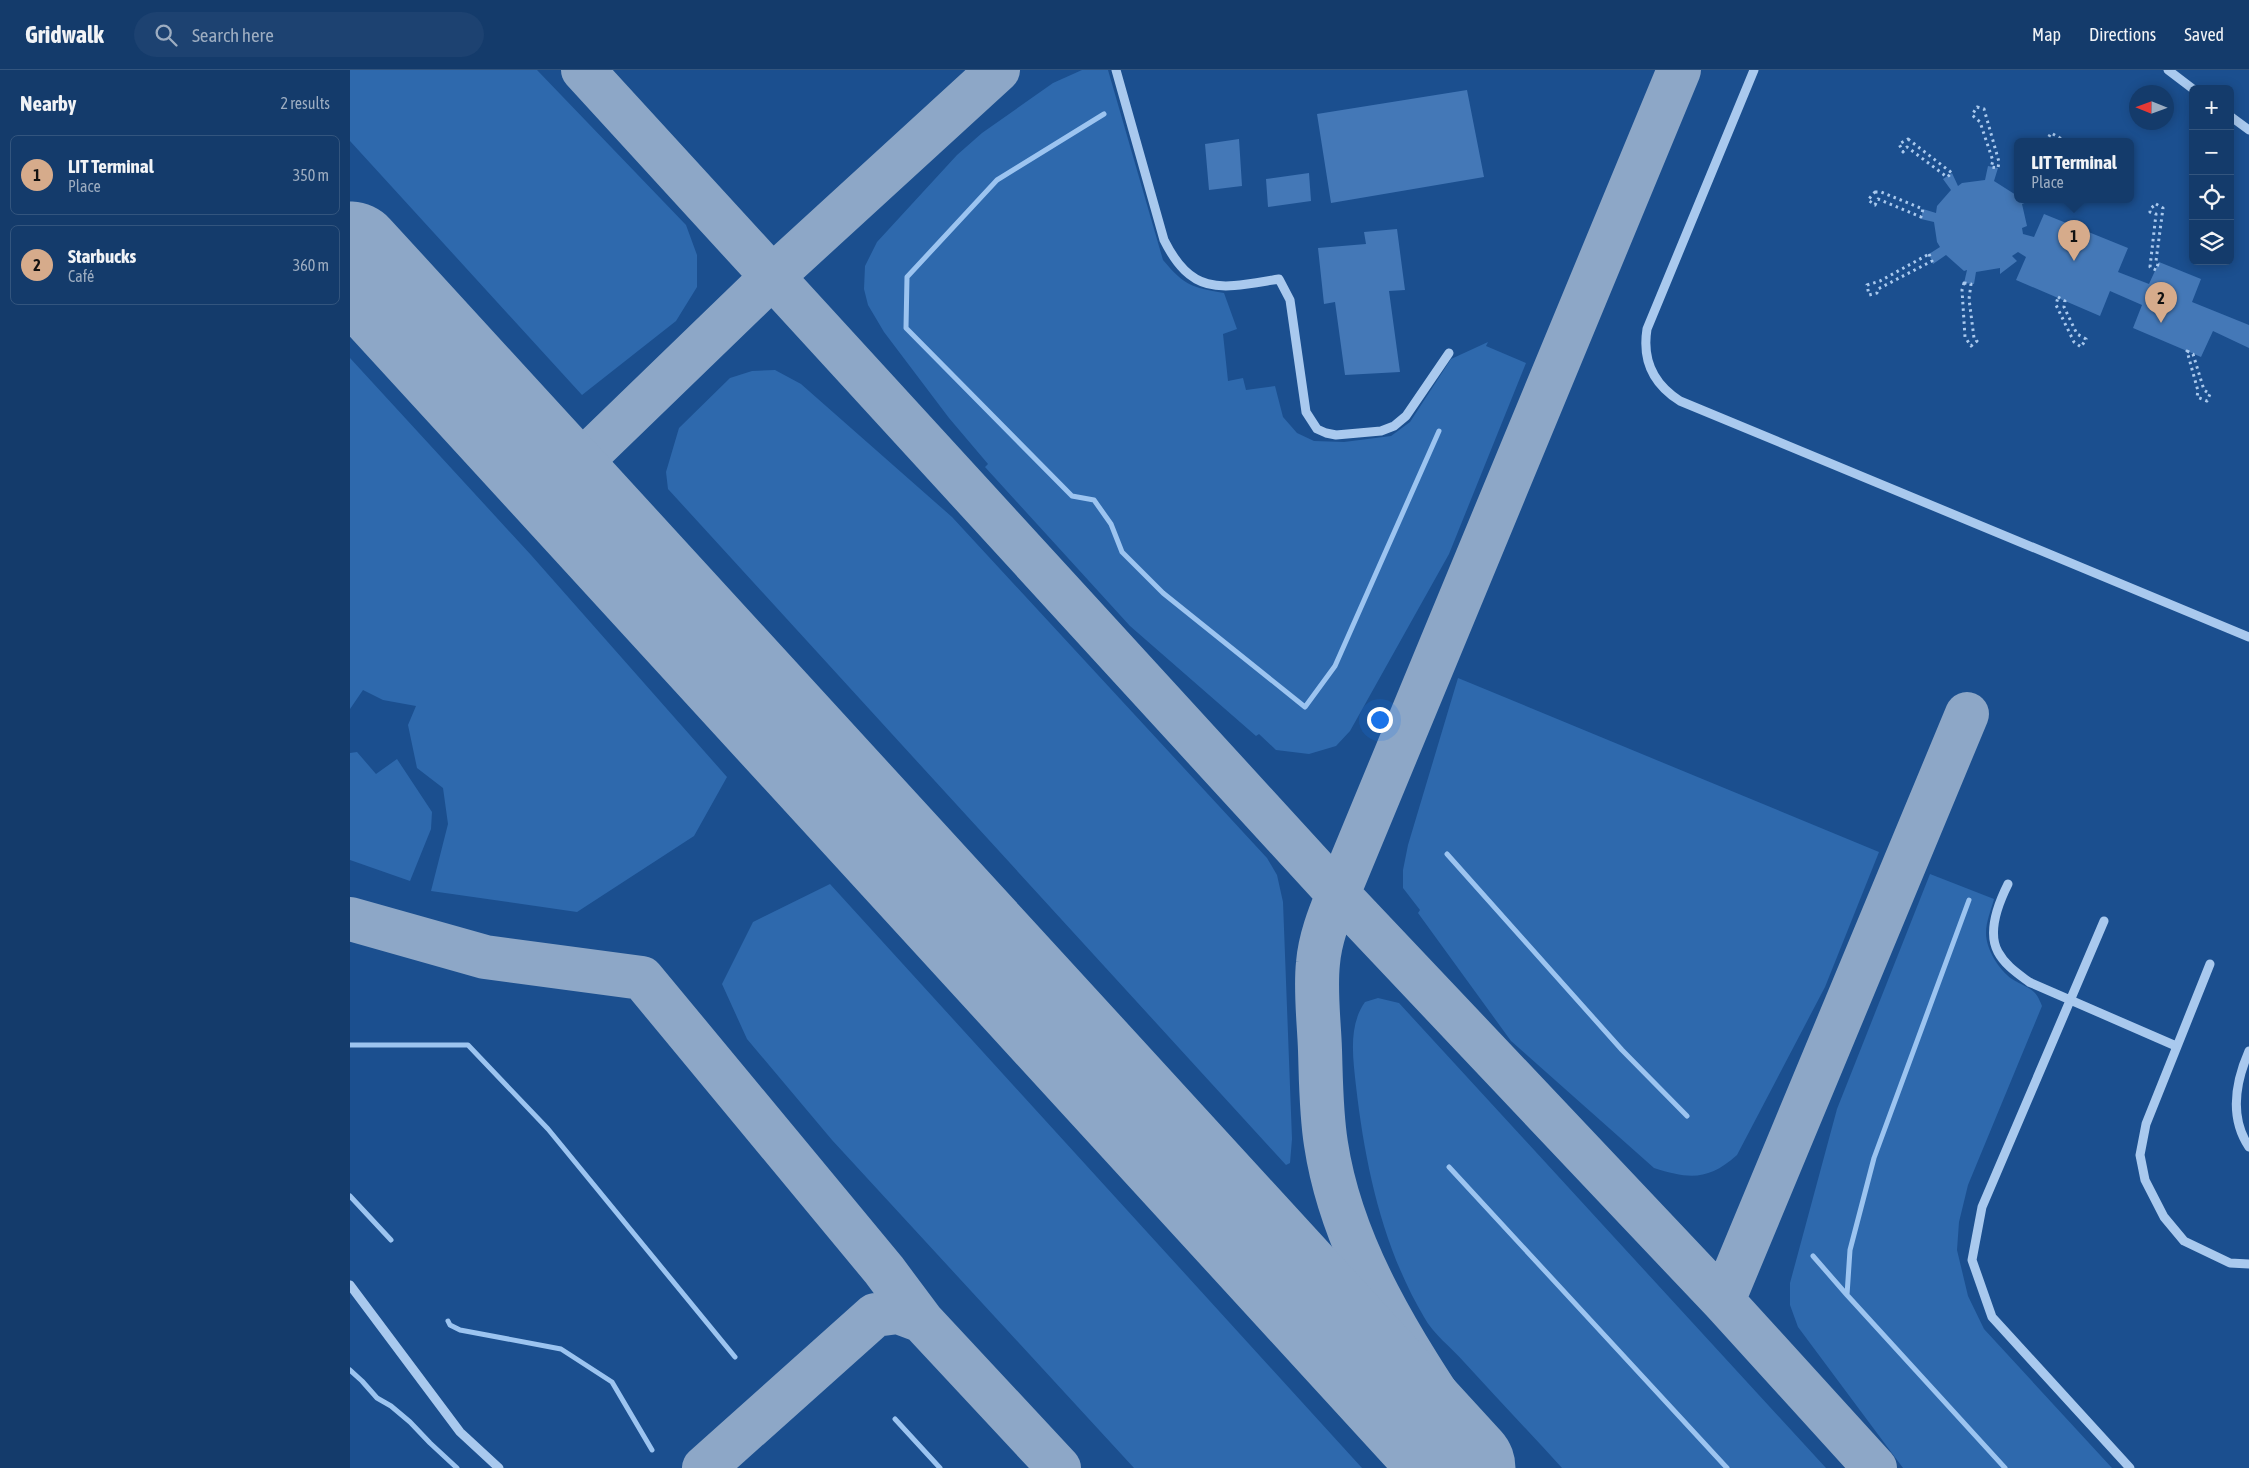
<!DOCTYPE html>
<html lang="en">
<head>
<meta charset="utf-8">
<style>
	body { margin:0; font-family:"Asap Condensed",sans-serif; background:#1d4271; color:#f1f3f6 }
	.controls { position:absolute; right:15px; top:15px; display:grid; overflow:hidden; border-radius:8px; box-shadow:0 2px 12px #0003 }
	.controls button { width:45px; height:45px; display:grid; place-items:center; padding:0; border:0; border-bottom:1px solid #33557e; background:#143b6b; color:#f1f3f6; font:25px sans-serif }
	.compass { position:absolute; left:1779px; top:15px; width:45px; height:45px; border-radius:50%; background:#143b6b; box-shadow:0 2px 12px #0003; rotate:271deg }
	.you { position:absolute; left:1029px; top:649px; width:18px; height:18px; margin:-12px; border:4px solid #fff; border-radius:50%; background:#1a73e8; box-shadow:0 0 0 8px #1a73e833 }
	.badge { display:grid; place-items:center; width:32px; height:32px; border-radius:50%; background:#d6ab8b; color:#111; font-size:16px; font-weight:700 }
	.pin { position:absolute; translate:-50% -41px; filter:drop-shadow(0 1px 2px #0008) }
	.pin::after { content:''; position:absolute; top:26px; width:18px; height:15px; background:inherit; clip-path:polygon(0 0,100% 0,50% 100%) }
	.popup { position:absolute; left:1664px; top:68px; width:120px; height:65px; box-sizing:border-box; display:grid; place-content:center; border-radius:8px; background:#143b6b; filter:drop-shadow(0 1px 4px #0005); font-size:16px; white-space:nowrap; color:#9dadc1 }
	.popup b { font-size:19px; color:#f1f3f6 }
	.popup::after { content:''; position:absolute; left:50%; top:100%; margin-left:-10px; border:10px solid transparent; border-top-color:#143b6b }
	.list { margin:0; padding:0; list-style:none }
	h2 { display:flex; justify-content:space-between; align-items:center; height:65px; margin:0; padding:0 20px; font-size:21px }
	h2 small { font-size:16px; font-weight:400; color:#9dadc1 }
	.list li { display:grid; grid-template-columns:32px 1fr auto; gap:15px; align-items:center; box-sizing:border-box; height:80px; margin:0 10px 10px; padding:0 10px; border:1px solid #33557e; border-radius:8px }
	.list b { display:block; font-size:19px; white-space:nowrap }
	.list p { margin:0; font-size:16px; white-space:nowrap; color:#9dadc1 }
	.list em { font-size:16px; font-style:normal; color:#9dadc1 }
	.icon { flex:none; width:28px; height:28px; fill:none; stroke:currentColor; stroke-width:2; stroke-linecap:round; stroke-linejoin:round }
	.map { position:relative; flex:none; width:1899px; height:1398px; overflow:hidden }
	header { display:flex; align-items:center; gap:30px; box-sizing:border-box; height:70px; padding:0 25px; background:#143b6b; border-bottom:1px solid #33557e }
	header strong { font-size:24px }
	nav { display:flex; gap:28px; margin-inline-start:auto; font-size:18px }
	.search { width:350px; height:45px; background:#1d4271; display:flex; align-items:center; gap:12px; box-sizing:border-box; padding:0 18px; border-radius:28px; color:#9dadc1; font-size:19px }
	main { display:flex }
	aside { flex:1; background:#143b6b }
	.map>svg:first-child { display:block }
	.green { fill:#2e69ad }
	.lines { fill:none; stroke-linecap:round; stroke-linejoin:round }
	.stream { stroke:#9cc4f0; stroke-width:5 }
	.taxiway { stroke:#8da7c7; stroke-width:44 }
	.runway { stroke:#8da7c7; stroke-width:109 }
	.building { fill:#4478b7 }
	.path { stroke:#a9c9ee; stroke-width:3; stroke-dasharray:2.5 4; stroke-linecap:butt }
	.minor { stroke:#a9c9ee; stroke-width:9 }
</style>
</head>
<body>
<header>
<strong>Gridwalk</strong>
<div class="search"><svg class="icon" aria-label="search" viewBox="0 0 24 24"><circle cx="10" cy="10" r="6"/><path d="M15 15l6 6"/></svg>Search here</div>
<nav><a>Map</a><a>Directions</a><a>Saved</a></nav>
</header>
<main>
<aside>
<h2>Nearby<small>2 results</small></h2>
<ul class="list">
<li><span class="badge">1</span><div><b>LIT Terminal</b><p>Place</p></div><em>350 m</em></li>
<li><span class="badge">2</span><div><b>Starbucks</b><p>Café</p></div><em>360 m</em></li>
</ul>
</aside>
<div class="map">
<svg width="1899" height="1398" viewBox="0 0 1899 1398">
	<rect width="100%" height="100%" fill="#1b4f8f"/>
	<path class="green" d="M0,0H187L336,155L347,185V217L326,251L232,325L0,71Z
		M732,0H758L813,190C835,216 841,217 874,223L887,259L873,264L878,311L893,308L896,320L925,316L933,347L947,363L964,371L994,372L1041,366L1060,352L1101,289L1138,272L1136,276L1176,293L1099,484L1000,661L986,676L959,684L926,680L909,664L906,666L780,556L635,397L638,394L599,348L534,262L518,235L514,219L515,196L527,172L607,85L632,63L703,13Z
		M0,288L181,485L377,707L344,766L227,842L81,821L98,754L93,718L67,698L58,655L66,636L33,630L13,620L0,639Z
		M425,300L451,314L602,447L917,788L927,805L933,832L942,1069L940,1093L936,1095L318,419L316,402L329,358L380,308L402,301Z
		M1108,608L1529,782L1475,917L1387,1085C1358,1111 1339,1109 1304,1098L1161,971L1068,843L1070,840L1053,818V800L1058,775Z
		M7,682L26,704L47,689L82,742L81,759L60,811L0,790V683Z
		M1580,804L1644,829C1641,840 1636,852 1636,863C1636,879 1649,900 1662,909C1678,919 1685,917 1692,936L1618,1115L1609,1152L1607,1180L1618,1226L1634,1259L1762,1398H1553L1448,1257L1440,1235V1213L1487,1039Z
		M480,814L1012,1398H784L482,1070L397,969L372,914L403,852Z
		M1028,928L1049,933L1476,1398H1212C1180,1363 1147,1328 1114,1292C1102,1278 1083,1264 1074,1247C1033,1178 1015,1095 1006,1016C1003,988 998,956 1015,932Z"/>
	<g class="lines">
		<path class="stream" d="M754,44L647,110L557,207L556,258L722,426L744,430L761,454L772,482L813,523L955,637L985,596L1089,361
			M1097,784L1272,980L1337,1046
			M1619,830L1524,1088L1500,1180L1497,1225L1655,1398
			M0,975H118L198,1059L385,1287
			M1099,1097L1377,1398
			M0,1126L41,1170
			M1463,1186L1497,1225
			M98,1251L100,1255L110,1260L211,1279L262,1312L302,1380
			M0,1300L12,1311L27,1328L41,1336L60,1352L80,1373L107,1398
			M545,1349L590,1398"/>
		<path class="taxiway" d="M233,0L988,824L1373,1231L1525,1398
			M209,413L423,206L648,0
			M0,849L135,887L292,908L534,1200L572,1251L709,1398
			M1373,1231L1617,644
			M1112,1362C1054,1275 992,1180 976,1074C971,1043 971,1011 970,980C969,951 965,921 968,893C970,869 979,846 988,824L1329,0
			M354,1398L525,1245L548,1242L572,1251"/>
		<path class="runway" d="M0,186L1111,1398"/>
	</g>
	<path class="building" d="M1117,20L1134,107L981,133L967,44Z
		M889,69L892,116L859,120L855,74Z
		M1638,96L1648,98L1644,111L1666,125L1668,124V130H1682L1672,134L1677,156L1672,158L1673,164L1684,167L1694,144L1778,178L1768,202L1799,214L1809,192L1851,209L1842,232L1899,255V278L1863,261L1851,287L1837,281L1783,258L1792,235L1760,221L1750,246L1666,210L1676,187L1668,182L1662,186L1667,191L1650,204V198L1626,202L1624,214L1614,213L1617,200L1614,201L1596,185L1583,194L1579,184L1590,177L1587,172L1584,152L1571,149L1573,139L1586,143L1587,136L1601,120L1593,109L1602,103L1608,116L1612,113L1635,110Z
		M959,103L961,131L918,137L916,109Z
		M1047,159L1055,220L1039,221L1050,302L995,305L985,232L974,234L968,178L1016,174L1014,162Z"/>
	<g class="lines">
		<path class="path" d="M1627,37L1634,39L1649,92L1648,98L1641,97L1643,91L1630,52L1622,45Z
			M1558,69L1602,103L1597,107L1557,77L1553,82L1549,74Z
			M1699,72L1697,70L1701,63L1710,68L1708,72
			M1525,122H1531L1573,139L1571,147L1528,129L1525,135L1518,130Z
			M1806,134L1813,138L1806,191L1808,194L1806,200L1800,197L1806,144L1800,142V139Z
			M1579,184L1582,191L1528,219L1527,223L1519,225L1517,215L1530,211Z
			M1614,213L1621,214L1619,229L1624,268L1627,271L1621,276L1615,267L1612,220Z
			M1708,227L1715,231L1714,237L1727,264L1736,269L1731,277L1724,272L1706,235Z
			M1837,281L1843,284L1854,320L1860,324L1857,331L1847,327L1848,321Z"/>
		<path class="minor" d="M766,0L814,170C843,228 873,218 929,209L940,230L956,342L967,359L976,363L986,365L1031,361L1044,356L1056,346L1099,283
			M1404,0L1297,259C1292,290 1303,314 1330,331L1899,567
			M1818,0L1843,19
			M1880,46L1899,60
			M1658,814C1649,832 1637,862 1648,882C1655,895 1667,903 1679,912L1826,976
			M1754,851L1632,1137L1622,1190L1642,1247L1780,1398
			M1860,894L1796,1054L1790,1085L1795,1110L1814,1147L1834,1171L1880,1193L1899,1194
			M1899,981C1885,1013 1879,1047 1899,1077
			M0,1215L110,1362L149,1398"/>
	</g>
</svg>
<div class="controls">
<button>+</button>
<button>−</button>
<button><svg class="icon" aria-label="locate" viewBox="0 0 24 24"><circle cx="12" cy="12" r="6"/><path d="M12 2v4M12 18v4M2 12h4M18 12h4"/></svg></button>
<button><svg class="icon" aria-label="layers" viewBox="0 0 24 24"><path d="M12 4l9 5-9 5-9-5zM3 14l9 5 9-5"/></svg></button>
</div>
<svg class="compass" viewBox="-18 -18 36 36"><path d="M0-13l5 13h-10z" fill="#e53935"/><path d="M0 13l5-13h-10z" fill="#9dadc1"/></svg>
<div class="you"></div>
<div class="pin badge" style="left:1724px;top:191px">1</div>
<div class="popup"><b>LIT Terminal</b>Place</div>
<div class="pin badge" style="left:1811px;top:253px">2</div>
</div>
</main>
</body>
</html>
